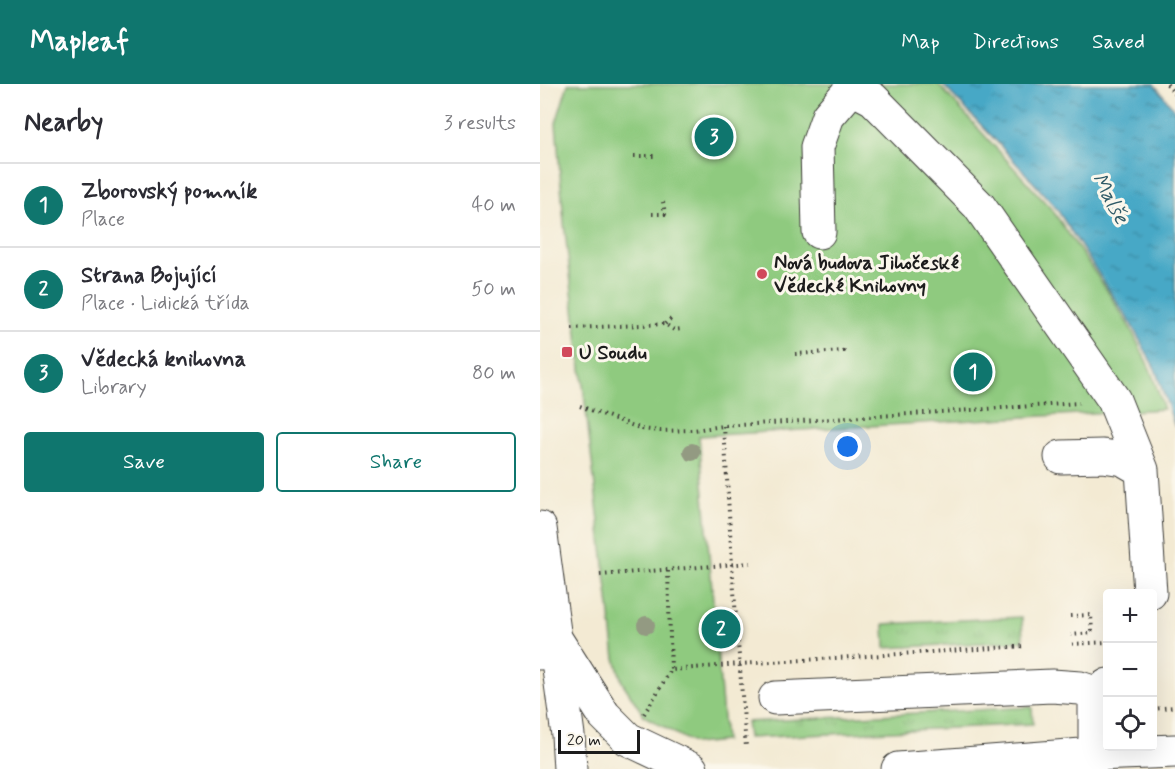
<!DOCTYPE html>
<html lang="en">
<head>
<meta charset="utf-8">
<style>
	body { margin:0; font-family:Mynerve,sans-serif; background:#f7f7f7; color:#2b2b33 }
	.controls { position:absolute; right:18px; bottom:18px; display:grid; overflow:hidden; border-radius:6px; box-shadow:0 6px 24px #0002 }
	.controls button { width:54px; height:54px; display:grid; place-items:center; padding:0; border:0; border-bottom:2px solid #e1e1e2; background:#fff; color:#2b2b33; font:30px sans-serif }
	.scale { position:absolute; left:18px; bottom:15px; width:82px; box-sizing:border-box; padding-left:6px; border:3px solid #1c1c1c; border-top:0; font-size:16px; line-height:21px; white-space:nowrap; color:#1c1c1c; -webkit-text-stroke:4px #fbf7ec; paint-order:stroke }
	.you { position:absolute; left:308px; top:363px; width:21px; height:21px; margin:-15px; border:4px solid #fff; border-radius:50%; background:#1a73e8; box-shadow:0 0 0 9px #1a73e833 }
	.badge { display:grid; place-items:center; width:39px; height:39px; border-radius:50%; background:#0f766e; color:#fff; font-size:20px; font-weight:700 }
	.pin { position:absolute; translate:-50% -50%; border:3px solid #fff; box-shadow:0 2px 6px #0006 }
	.list { margin:0; padding:0; list-style:none }
	h2 { display:flex; justify-content:space-between; align-items:center; height:78px; margin:0; padding:0 24px; font-size:26px }
	h2 small { font-size:20px; font-weight:400; color:#7c7c81 }
	.list li { display:grid; grid-template-columns:39px 1fr auto; gap:18px; align-items:center; box-sizing:border-box; height:84px; padding:0 24px; border-top:2px solid #e1e1e2 }
	.list b { display:block; font-size:22px; white-space:nowrap }
	.list p { margin:0; font-size:20px; white-space:nowrap; color:#7c7c81 }
	.list em { font-size:20px; font-style:normal; color:#7c7c81 }
	.actions { display:flex; gap:12px; padding:18px 24px }
	.actions a { flex:1; padding:14px 0; border:2px solid #0f766e; border-radius:6px; text-align:center; font-size:21px; color:#0f766e }
	.actions .main { background:#0f766e; color:#fff }
	.icon { flex:none; width:33px; height:33px; fill:none; stroke:currentColor; stroke-width:2; stroke-linecap:round; stroke-linejoin:round }
	.map { position:relative; flex:none; width:635px; height:685px; overflow:hidden }
	header { display:flex; align-items:center; gap:36px; box-sizing:border-box; height:84px; padding:0 30px; background:#0f766e; color:#fff }
	header strong { font-size:28px }
	nav { display:flex; gap:33px; margin-inline-start:auto; font-size:21px }
	main { display:flex }
	aside { flex:1; background:#fff }
	.map>svg:first-child { display:block }
	.grass { fill:url(#grass-tufts); stroke:#56734e; stroke-width:1.5 }
	.park { fill:#8fca7f; stroke:#56734e; stroke-width:1.5 }
	.water { fill:url(#water-ripples); stroke:#316271; stroke-width:1.5 }
	.lines { fill:none; stroke-linecap:round; stroke-linejoin:round }
	.minor-casing { stroke:#3c3b37; stroke-width:35 }
	.major-casing { stroke:#3c3b37; stroke-width:35 }
	.path { stroke:#3c3b37; stroke-width:4; stroke-dasharray:1.5 4.5; stroke-linecap:butt }
	.minor { stroke:#fff; stroke-width:33 }
	.major { stroke:#fff; stroke-width:33 }
	.tree { fill:#939a82 }
	.poi-dot { fill:#d1495b; stroke:#fbf7ec; stroke-width:2 }
	.labels { text-anchor:middle; stroke-width:6; stroke-linejoin:round; paint-order:stroke }
	.poi-label { font-size:20px; font-weight:bold; fill:#1c1c1c; stroke:#fbf7ec; text-anchor:start }
	.water-label { font-size:21px; font-style:italic; fill:#2f5b68; stroke:#fbf7ec }
</style>
</head>
<body>
<header>
<strong>Mapleaf</strong>
<nav><a>Map</a><a>Directions</a><a>Saved</a></nav>
</header>
<main>
<aside>
<h2>Nearby<small>3 results</small></h2>
<ul class="list">
<li><span class="badge">1</span><div><b>Zborovský pomník</b><p>Place</p></div><em>40 m</em></li>
<li><span class="badge">2</span><div><b>Strana Bojující</b><p>Place · Lidická třída</p></div><em>50 m</em></li>
<li><span class="badge">3</span><div><b>Vědecká knihovna</b><p>Library</p></div><em>80 m</em></li>
</ul>
<div class="actions"><a class="main">Save</a><a>Share</a></div>
</aside>
<div class="map">
<svg width="635" height="685" viewBox="0 0 635 685">
	<defs>
		<pattern id="grass-tufts" width="24" height="20" patternUnits="userSpaceOnUse" patternTransform="scale(1.5)"><rect width="24" height="20" fill="#8fca7f"/><path d="M3 7l-1-3M5 7V3M7 7l1-3M15 17l-1-3M17 17v-4M19 17l1-3" fill="none" stroke="#7bad6d"/></pattern>
		<pattern id="water-ripples" width="26" height="14" patternUnits="userSpaceOnUse" patternTransform="scale(1.5)"><rect width="26" height="14" fill="#46a8c6"/><path d="M2 4q2-2 4 0t4 0M15 11q2-2 4 0t4 0" fill="none" stroke="#3a88a0"/></pattern>
	</defs>
	<rect width="100%" height="100%" fill="#fbf7ec"/>
	<filter id="ink" filterUnits="userSpaceOnUse"><feTurbulence type="fractalNoise" baseFrequency=".0167" numOctaves="2"/><feDisplacementMap in="SourceGraphic" scale="12" xChannelSelector="R" yChannelSelector="G"/><feConvolveMatrix kernelMatrix="1 2 1 2 8 2 1 2 1" color-interpolation-filters="sRGB"/></filter>
	<filter id="wash" filterUnits="userSpaceOnUse"><feTurbulence type="fractalNoise" baseFrequency=".008" numOctaves="4" result="noise"/><feDisplacementMap in="SourceGraphic" scale="24" xChannelSelector="R" yChannelSelector="G"/><feGaussianBlur stdDeviation="1.35" result="paint"/><feColorMatrix in="noise" values="0 0 0 0 0 0 0 0 0 0 0 0 0 0 0 0 0 1.4 0 .05"/><feComposite in="paint" operator="in"/></filter>
	<g filter="url(#wash)">
		<rect width="100%" height="100%" fill="#f3ead3"/>
		<path class="grass" d="M482,533L483,557L345,564L344,540Z
			M492,623L493,640L208,654L206,638Z"/>
		<path class="park" d="M28,0H398L513,127L567,206L591,245L611,287L624,325L159,352L185,657L154,660L104,632L82,598L75,574L24,139L16,39Z"/>
		<path class="water" d="M402,0H614L635,26V343L615,285L591,240L516,124L457,58Z"/>
	</g>
	<g filter="url(#ink)">
		<g class="lines">
			<defs>
				<path id="minor" d="M279,148L277,63L288,32L312,4L333,15L439,122L574,316L602,386L610,509
					M521,373L563,372L583,375L602,386
					M0,444L28,651L30,685
					M555,609V670
					M235,614L512,602L540,604L555,609L568,601"/>
				<path id="major" d="M0,569L15,554L64,631L88,655L151,685
					M358,685L555,670L635,667"/>
			</defs>
			<use href="#minor" class="minor-casing"/>
			<use href="#major" class="major-casing"/>
			<path class="path" d="M627,0L635,10
				M94,72H115
				M112,130H125L123,118
				M125,240L133,233
				M32,244L125,240L134,246L142,245
				M255,270L304,267V264
				M40,322L102,345L120,347L153,346L184,342L539,319
				M184,342L192,481L206,663
				M128,487L131,586
				M60,491L210,479
				M530,532L551,531L552,549L531,551
				M532,560L568,558
				M612,625L635,623
				M104,630L131,586L200,580L486,562"/>
			<use href="#minor" class="minor"/>
			<use href="#major" class="major"/>
		</g>
		<g class="tree">
			<circle cx="152" cy="368" r="9"/>
			<circle cx="106" cy="541" r="9"/>
		</g>
	</g>
	<g class="poi-dot">
		<circle cx="222" cy="190" r="6"/>
		<rect x="21" y="262" width="12" height="12" rx="3"/>
	</g>
	<g class="labels">
		<g class="poi-label">
			<text x="234" y="185">Nová budova Jihočeské<tspan x="234" dy="23">Vědecké Knihovny</tspan></text>
			<text x="39" y="275">U Soudu</text>
		</g>
		<g class="water-label">
			<text transform="translate(571 114) rotate(62)" y="7">Malše</text>
		</g>
	</g>
</svg>
<div class="controls">
<button>+</button>
<button>−</button>
<button><svg class="icon" aria-label="locate" viewBox="0 0 24 24"><circle cx="12" cy="12" r="6"/><path d="M12 2v4M12 18v4M2 12h4M18 12h4"/></svg></button>
</div>
<div class="scale">20 m</div>
<div class="you"></div>
<div class="pin badge" style="left:433px;top:288px">1</div>
<div class="pin badge" style="left:181px;top:545px">2</div>
<div class="pin badge" style="left:174px;top:53px">3</div>
</div>
</main>
</body>
</html>
